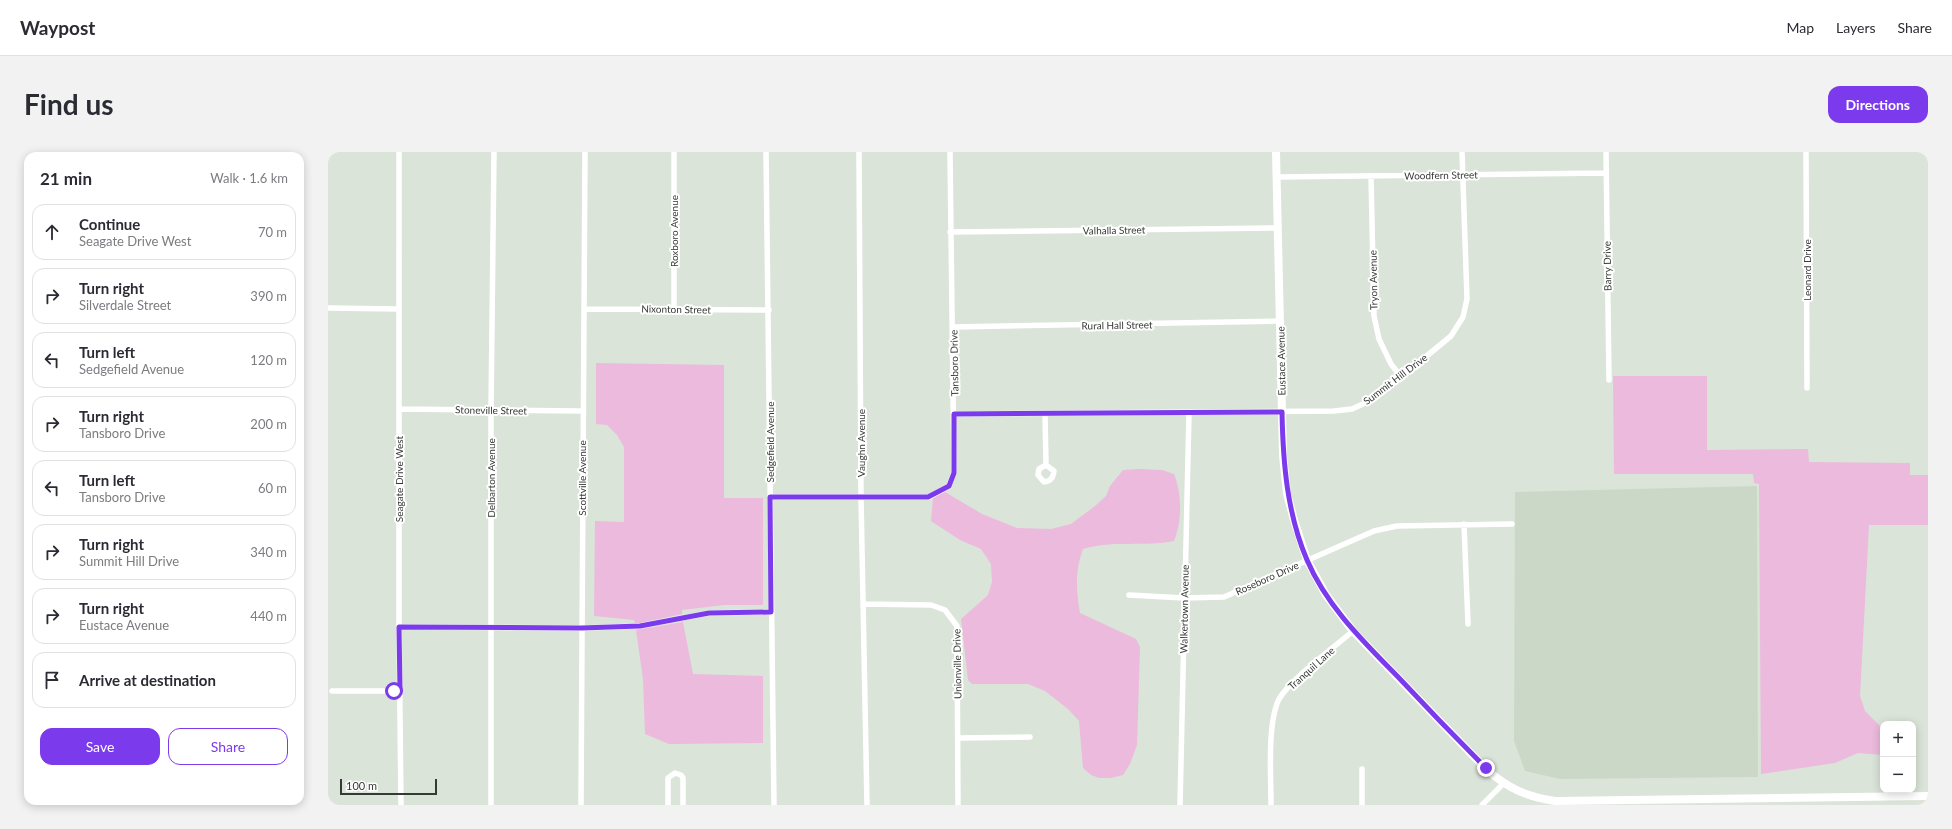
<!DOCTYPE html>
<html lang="en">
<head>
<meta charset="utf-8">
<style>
	body { margin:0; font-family:Lato,sans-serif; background:#f2f2f3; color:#2b2b33 }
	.controls { position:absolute; right:12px; bottom:12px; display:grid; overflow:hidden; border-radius:8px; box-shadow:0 2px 10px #0003 }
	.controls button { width:36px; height:36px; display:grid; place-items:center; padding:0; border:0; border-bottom:1px solid #e1e1e2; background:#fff; color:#2b2b33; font:20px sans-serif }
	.scale { position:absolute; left:12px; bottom:10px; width:97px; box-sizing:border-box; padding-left:4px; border:2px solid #363a35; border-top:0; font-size:11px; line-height:14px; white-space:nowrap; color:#363a35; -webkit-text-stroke:3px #fff; paint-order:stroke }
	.stop { position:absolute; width:12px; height:12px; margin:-9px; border:3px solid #7c3aed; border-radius:50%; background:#fff }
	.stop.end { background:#7c3aed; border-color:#fff; box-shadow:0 1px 4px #0008 }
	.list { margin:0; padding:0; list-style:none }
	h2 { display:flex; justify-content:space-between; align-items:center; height:52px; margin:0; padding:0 16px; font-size:17px }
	h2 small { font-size:13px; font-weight:400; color:#7c7c81 }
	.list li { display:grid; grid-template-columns:26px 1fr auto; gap:12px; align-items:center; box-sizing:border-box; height:56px; margin:0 8px 8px; padding:0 8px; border:1px solid #e1e1e2; border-radius:12px }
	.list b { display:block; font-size:15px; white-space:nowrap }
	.list p { margin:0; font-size:13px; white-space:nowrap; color:#7c7c81 }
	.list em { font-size:13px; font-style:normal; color:#7c7c81 }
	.actions { display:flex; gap:8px; padding:12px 16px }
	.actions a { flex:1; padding:9px 0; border:1px solid #7c3aed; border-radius:12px; text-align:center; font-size:14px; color:#7c3aed }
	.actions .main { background:#7c3aed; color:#fff }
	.icon { flex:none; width:22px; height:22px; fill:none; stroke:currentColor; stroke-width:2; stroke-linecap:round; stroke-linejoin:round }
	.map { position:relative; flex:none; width:1600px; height:653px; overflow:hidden; border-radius:12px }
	header { display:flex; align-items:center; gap:24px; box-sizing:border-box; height:56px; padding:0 20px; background:#fff; border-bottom:1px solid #e1e1e2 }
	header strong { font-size:19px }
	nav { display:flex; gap:22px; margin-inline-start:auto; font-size:14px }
	.intro { display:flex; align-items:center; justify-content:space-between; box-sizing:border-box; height:96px; padding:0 24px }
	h1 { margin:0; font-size:28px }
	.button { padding:10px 18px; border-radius:12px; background:#7c3aed; color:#fff; font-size:14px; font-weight:700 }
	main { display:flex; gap:24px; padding:0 24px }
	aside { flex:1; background:#fff; border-radius:12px; box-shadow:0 2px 10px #0003 }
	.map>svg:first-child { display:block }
	.built { fill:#cbd8c8 }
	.green { fill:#ebbadd }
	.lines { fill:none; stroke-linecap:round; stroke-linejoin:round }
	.street { stroke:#fff; stroke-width:5.5 }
	.secondary { stroke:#fff; stroke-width:8 }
	.route { stroke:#7c3aed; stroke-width:5 }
	.labels { text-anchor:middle; stroke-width:4; stroke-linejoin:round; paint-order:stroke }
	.street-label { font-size:10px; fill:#363a35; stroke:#fff }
</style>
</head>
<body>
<header>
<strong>Waypost</strong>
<nav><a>Map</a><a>Layers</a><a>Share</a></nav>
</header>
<div class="intro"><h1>Find us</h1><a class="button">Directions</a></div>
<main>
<aside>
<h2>21 min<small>Walk · 1.6 km</small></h2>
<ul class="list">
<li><svg class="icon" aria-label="ahead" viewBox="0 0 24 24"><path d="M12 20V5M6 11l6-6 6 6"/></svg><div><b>Continue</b><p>Seagate Drive West</p></div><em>70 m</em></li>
<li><svg class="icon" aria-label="right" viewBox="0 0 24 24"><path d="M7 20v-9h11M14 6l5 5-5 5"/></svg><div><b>Turn right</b><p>Silverdale Street</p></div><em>390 m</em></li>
<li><svg class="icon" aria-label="left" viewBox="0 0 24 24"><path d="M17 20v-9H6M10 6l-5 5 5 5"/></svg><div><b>Turn left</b><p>Sedgefield Avenue</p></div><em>120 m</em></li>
<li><svg class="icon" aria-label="right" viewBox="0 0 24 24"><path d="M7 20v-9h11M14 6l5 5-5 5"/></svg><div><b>Turn right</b><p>Tansboro Drive</p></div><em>200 m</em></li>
<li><svg class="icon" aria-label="left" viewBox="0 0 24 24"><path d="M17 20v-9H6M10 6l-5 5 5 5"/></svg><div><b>Turn left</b><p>Tansboro Drive</p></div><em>60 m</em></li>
<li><svg class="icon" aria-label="right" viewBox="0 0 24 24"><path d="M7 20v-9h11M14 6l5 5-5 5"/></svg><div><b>Turn right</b><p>Summit Hill Drive</p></div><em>340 m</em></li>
<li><svg class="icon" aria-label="right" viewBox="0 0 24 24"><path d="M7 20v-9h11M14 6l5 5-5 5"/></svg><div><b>Turn right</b><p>Eustace Avenue</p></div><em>440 m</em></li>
<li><svg class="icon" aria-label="arrive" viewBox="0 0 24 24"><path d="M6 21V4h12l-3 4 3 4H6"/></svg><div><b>Arrive at destination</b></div></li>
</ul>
<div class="actions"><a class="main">Save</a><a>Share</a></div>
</aside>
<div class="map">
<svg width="1600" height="653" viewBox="0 0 1600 653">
	<rect width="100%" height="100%" fill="#dbe4d9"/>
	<path class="built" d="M1429,334L1430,625L1232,627L1197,619L1186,589L1187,340Z"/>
	<path class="green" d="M268,211L396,213V346H435V453H396L354,458V462L312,471H307L306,468L266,464L267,369L296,370V295L289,283L279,273L268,272Z
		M1285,224H1379V298L1480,297L1481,310L1582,311V323H1600V373H1541L1532,544L1537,559L1555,577V603L1530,601L1507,611L1433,622L1431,332L1426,331L1425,322H1286Z
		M811,317L834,318L846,322C854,342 854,370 846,389C816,395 785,388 755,397C747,419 748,438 752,461L808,487L812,495L809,593L802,612L795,623L783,626H771L763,623L755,616L751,569L740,557L717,539L700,532H644L640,528L633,467L660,443L664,430L663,412L653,397L632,388L603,369L605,346L617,340L654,362L689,376L723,377L743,372L767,354L778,344L782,334L795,318Z
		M355,470L365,522L435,524V591L341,592L317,582L315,527L308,478Z"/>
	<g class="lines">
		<path class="street" d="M71,0V475L73,653
			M438,0L446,653
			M531,0L533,345L539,653
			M1278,0L1281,228
			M1478,0L1479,236
			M1043,24L1046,164L1051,187L1063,212L1073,225
			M949,25L1277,21
			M622,80L950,76
			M1,156L70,157
			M256,157L441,158
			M346,157V0
			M625,175L952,169
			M71,257L255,259
			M626,262L1006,259L1024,257L1035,252L1073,225L1123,184L1135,165L1139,147L1134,0
			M717,262L718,313L711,317L710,323L716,330C723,329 725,326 726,319L718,313
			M442,345H601L621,334L626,321L622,0
			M1136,372L1140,472
			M801,443L856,446L896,445L1046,379L1069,374L1184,372
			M535,452L603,453L617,458L629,474L630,653
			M71,475L253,476L312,474L381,461L443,460
			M4,539H72
			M630,586L702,585
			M163,653V258L166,0
			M253,653L257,0
			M340,653V626L347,621L353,623L355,626V653
			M852,653L861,261
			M943,653C943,625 939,571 951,547C963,527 1005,496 1025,479
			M1034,653V617
			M1154,653L1175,632"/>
		<path class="secondary" d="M948,0L955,303L959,342L966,368L979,408L998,443L1025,479L1158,617C1181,637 1197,644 1227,649L1600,644"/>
	</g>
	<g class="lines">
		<path class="route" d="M66,539H72L71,475L253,476L312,474L381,461L443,460L442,345H600L621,334L626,321V262L954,260C955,311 959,361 979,408C999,455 1037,491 1072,527C1100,557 1129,587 1158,616"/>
	</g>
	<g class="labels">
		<g class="street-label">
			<text transform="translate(1113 23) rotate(-1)" y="4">Woodfern Street</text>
			<text transform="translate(786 78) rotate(-1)" y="4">Valhalla Street</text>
			<text transform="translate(346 79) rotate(-90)" y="4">Roxboro Avenue</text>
			<text transform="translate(1279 114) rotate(-91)" y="4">Barry Drive</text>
			<text transform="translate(1479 118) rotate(-90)" y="4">Leonard Drive</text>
			<text transform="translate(1045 128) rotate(-91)" y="4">Tryon Avenue</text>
			<text transform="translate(348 157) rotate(1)" y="4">Nixonton Street</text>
			<text transform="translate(789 173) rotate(-1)" y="4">Rural Hall Street</text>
			<text transform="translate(953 209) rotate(-91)" y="4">Eustace Avenue</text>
			<text transform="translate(626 211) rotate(-91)" y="4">Tansboro Drive</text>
			<text transform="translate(1067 227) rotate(-37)" y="4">Summit Hill Drive</text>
			<text transform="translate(163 258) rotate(1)" y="4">Stoneville Street</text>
			<text transform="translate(442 290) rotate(-90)" y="4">Sedgefield Avenue</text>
			<text transform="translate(533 291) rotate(-90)" y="4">Vaughn Avenue</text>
			<text transform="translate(163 326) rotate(-90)" y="4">Delbarton Avenue</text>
			<text transform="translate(254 326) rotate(-90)" y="4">Scottville Avenue</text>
			<text transform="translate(71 327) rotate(-90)" y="4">Seagate Drive West</text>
			<text transform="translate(939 426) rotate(-24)" y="4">Roseboro Drive</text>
			<text transform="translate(856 457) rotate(-89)" y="4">Walkertown Avenue</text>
			<text transform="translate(629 512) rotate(-91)" y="4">Unionville Drive</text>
			<text transform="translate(983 516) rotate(-42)" y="4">Tranquil Lane</text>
		</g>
	</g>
</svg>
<div class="controls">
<button>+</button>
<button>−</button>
</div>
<div class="scale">100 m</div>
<div class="stop" style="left:66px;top:539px"></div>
<div class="stop end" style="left:1158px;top:616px"></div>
</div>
</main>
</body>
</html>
